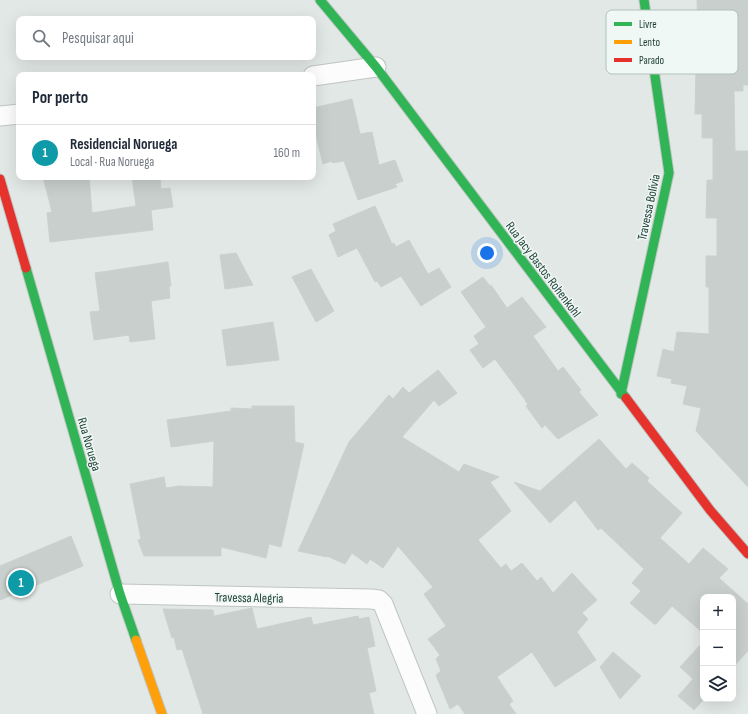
<!DOCTYPE html>
<html lang="pt">
<head>
<meta charset="utf-8">
<style>
	body { margin:0; font-family:"Sofia Sans Condensed",sans-serif; background:#f6f6f7; color:#1f2937 }
	.controls { position:absolute; right:12px; bottom:12px; display:grid; overflow:hidden; border-radius:8px; box-shadow:0 4px 16px #0002 }
	.controls button { width:36px; height:36px; display:grid; place-items:center; padding:0; border:0; border-bottom:1px solid #e0e1e3; background:#fff; color:#1f2937; font:20px sans-serif }
	.you { position:absolute; left:487px; top:253px; width:14px; height:14px; margin:-10px; border:3px solid #fff; border-radius:50%; background:#1a73e8; box-shadow:0 0 0 6px #1a73e833 }
	.badge { display:grid; place-items:center; width:26px; height:26px; border-radius:50%; background:#637973; color:#fff; font-size:13px; font-weight:700 }
	.pin { position:absolute; translate:-50% -50%; border:2px solid #fff; box-shadow:0 1px 4px #0006 }
	.list { margin:0; padding:0; list-style:none }
	h2 { display:flex; justify-content:space-between; align-items:center; height:52px; margin:0; padding:0 16px; font-size:17px }
	h2 small { font-size:13px; font-weight:400; color:#747a83 }
	.list li { display:grid; grid-template-columns:26px 1fr auto; gap:12px; align-items:center; box-sizing:border-box; height:56px; padding:0 16px; border-top:1px solid #e0e1e3 }
	.list b { display:block; font-size:15px; white-space:nowrap }
	.list p { margin:0; font-size:13px; white-space:nowrap; color:#747a83 }
	.list em { font-size:13px; font-style:normal; color:#747a83 }
	.icon { flex:none; width:22px; height:22px; fill:none; stroke:currentColor; stroke-width:2; stroke-linecap:round; stroke-linejoin:round }
	.map { position:relative; flex:none; width:748px; height:714px; overflow:hidden }
	.search { position:absolute; background:#fff; box-shadow:0 4px 16px #0002; left:16px; top:16px; width:300px; height:44px; display:flex; align-items:center; gap:10px; box-sizing:border-box; padding:0 14px; border-radius:8px; color:#747a83; font-size:15px }
	.panel { position:absolute; background:#fff; box-shadow:0 4px 16px #0002; left:16px; top:72px; width:300px; height:108px; border-radius:8px }
	.map>svg:first-child { display:block }
	.building { fill:#c9cfcd; stroke:#cbd1ce }
	.lines { fill:none; stroke-linecap:round; stroke-linejoin:round }
	.street-casing { stroke:#bfc5c3; stroke-width:21 }
	.fast-casing { stroke:#bec6c3; stroke-width:11 }
	.slow-casing { stroke:#bec6c3; stroke-width:11 }
	.jam-casing { stroke:#bec6c3; stroke-width:11 }
	.street { stroke:#fbfcfb; stroke-width:19 }
	.fast { stroke:#30b455; stroke-width:9 }
	.slow { stroke:#ff9f0a; stroke-width:9 }
	.jam { stroke:#e5322d; stroke-width:9 }
	.labels { text-anchor:middle; stroke-width:3; stroke-linejoin:round; paint-order:stroke }
	.street-label { font-size:13px; fill:#1f3d36; stroke:#eff8f4 }
	.key { fill:#eff8f4; stroke:#b1c0bb; stroke-width:1 }
	.key-label { font-size:11px; fill:#1f3d36 }
</style>
</head>
<body>
<div class="map">
<svg width="748" height="714" viewBox="0 0 748 714">
	<rect width="100%" height="100%" fill="#e2e8e5"/>
	<path class="building" d="M697,0H748V85H743V91H734L735,151H748V487L696,431L701,408L683,404L687,386L671,383L672,379L657,376L663,349L674,352L677,332L709,334V287H706V256H717V218H706L707,180H713V138H702V114H695L696,69H699Z
		M352,99L360,134L372,132L379,165L395,160L403,181L395,184L397,187L358,200L344,161L332,163V161L323,164L316,135L313,136V108Z
		M43,177H89L92,213L136,206L132,177H160L161,189L170,188L173,207L151,210L153,230L50,242L47,213L52,212Z
		M375,206L392,244L394,243L396,247L409,240L428,274L439,268L451,287L421,306L401,276L381,287L377,281L375,282L357,248L338,257L329,235L336,231L333,224Z
		M236,253L253,285L225,289L220,255Z
		M168,262L171,286H169L170,298L151,301L155,339L130,342L129,335L94,340L90,312L100,311L95,273Z
		M311,269L334,311L316,322L292,277Z
		M483,277L490,286L491,285L507,308L522,297L546,327L533,336L558,371L563,367L581,390L579,392L598,415L558,439L545,425L542,428L526,406L528,404L525,401H526L495,359L483,368L470,350L479,344L474,336L486,327L461,292Z
		M273,322L279,360L227,366L222,330Z
		M438,370L457,393L439,406L434,400L402,437L459,472L464,464L499,477L490,482L511,511L478,540L501,568L506,564L511,571L522,563L537,581L541,577L553,593L572,573L597,600L582,613L588,619L577,632L596,660L555,687L532,652L497,677L513,701L509,704L516,714H465L458,704L450,709L436,675L441,671L436,659L440,655L428,639L446,626L424,594L433,587L398,546L383,568L370,559L367,564L352,553L345,564L327,556V557L298,551L349,442L389,395L393,399L403,387L409,393Z
		M252,406H294L295,442L304,444L281,547L269,544L266,558L221,547V556H144L138,540L141,539L130,484L164,477L166,488L179,486L213,487L214,441L171,447L167,420L231,411V408L252,409Z
		M599,439L626,469L632,463L649,478L647,481L682,513L660,538L689,564L703,548L728,569L719,578L748,604V651L733,667V597H703V633L672,606L656,624H654L630,603L641,591L632,583L644,569L601,528L598,530L575,500L550,523L514,482L540,491Z
		M71,536L83,566L0,600V566Z
		M252,608L257,629L311,617L313,625L358,616L359,619L369,617L375,646L367,648L376,691L369,693L374,714H203L182,649L177,650L174,637L172,638L163,609L213,610L214,616Z
		M703,642V699H704L694,710L678,696L693,679L680,667Z
		M613,652L641,676L620,699L600,667Z"/>
	<g class="lines">
		<defs>
			<path id="street" d="M313,76L376,67
				M0,116L19,114
				M120,594L371,599L379,600L383,604L427,714"/>
			<path id="fast" d="M320,0L376,67L626,398
				M26,268L120,594L136,640
				M621,394L669,173L644,0"/>
			<path id="slow" d="M136,640L162,714"/>
			<path id="jam" d="M0,179L26,268
				M626,398L710,510L748,554"/>
		</defs>
		<use href="#street" class="street-casing"/>
		<use href="#fast" class="fast-casing"/>
		<use href="#slow" class="slow-casing"/>
		<use href="#jam" class="jam-casing"/>
		<use href="#street" class="street"/>
		<use href="#fast" class="fast"/>
		<use href="#slow" class="slow"/>
		<use href="#jam" class="jam"/>
	</g>
	<g class="labels">
		<g class="street-label">
			<text transform="translate(648 207) rotate(-78)" y="5">Travessa Bolívia</text>
			<text transform="translate(544 269) rotate(53)" y="5">Rua Jacy Bastos Rohenkohl</text>
			<text transform="translate(90 444) rotate(74)" y="5">Rua Noruega</text>
			<text transform="translate(249 597) rotate(1)" y="5">Travessa Alegria</text>
		</g>
	</g>
	<rect x="606" y="10" width="132" height="64" rx="6" class="key"/>
	<rect x="614" y="22" width="18" height="4" fill="#30b455"/>
	<rect x="614" y="40" width="18" height="4" fill="#ff9f0a"/>
	<rect x="614" y="58" width="18" height="4" fill="#e5322d"/>
	<g class="key-label">
		<text x="639" y="28">Livre</text>
		<text x="639" y="46">Lento</text>
		<text x="639" y="64">Parado</text>
	</g>
</svg>
<div class="controls">
<button>+</button>
<button>−</button>
<button><svg class="icon" aria-label="layers" viewBox="0 0 24 24"><path d="M12 4l9 5-9 5-9-5zM3 14l9 5 9-5"/></svg></button>
</div>
<div class="you"></div>
<div class="pin badge" style="left:21px;top:583px;background:#0f9aa8">1</div>
<div class="search"><svg class="icon" aria-label="search" viewBox="0 0 24 24"><circle cx="10" cy="10" r="6"/><path d="M15 15l6 6"/></svg>Pesquisar aqui</div>
<section class="panel">
<h2>Por perto<small></small></h2>
<ul class="list">
<li><span class="badge" style="background:#0f9aa8">1</span><div><b>Residencial Noruega</b><p>Local · Rua Noruega</p></div><em>160 m</em></li>
</ul>
</section>
</div>
</body>
</html>
